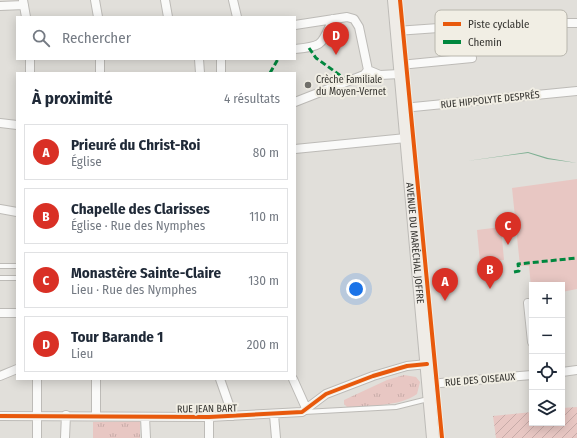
<!DOCTYPE html>
<html lang="fr">
<head>
<meta charset="utf-8">
<style>
	body { margin:0; font-family:"Fira Sans Condensed",sans-serif; background:#f6f6f7; color:#1f2937 }
	.controls { position:absolute; right:12px; bottom:12px; display:grid; overflow:hidden; border-radius:0px; box-shadow:0 2px 10px #0003 }
	.controls button { width:36px; height:36px; display:grid; place-items:center; padding:0; border:0; border-bottom:1px solid #e0e1e3; background:#fff; color:#1f2937; font:20px sans-serif }
	.you { position:absolute; left:356px; top:289px; width:14px; height:14px; margin:-10px; border:3px solid #fff; border-radius:50%; background:#1a73e8; box-shadow:0 0 0 6px #1a73e833 }
	.badge { display:grid; place-items:center; width:26px; height:26px; border-radius:50%; background:#d93025; color:#fff; font-size:13px; font-weight:700 }
	.pin { position:absolute; translate:-50% -33px; filter:drop-shadow(0 1px 2px #0008) }
	.pin::after { content:''; position:absolute; top:21px; width:14px; height:12px; background:inherit; clip-path:polygon(0 0,100% 0,50% 100%) }
	.list { margin:0; padding:0; list-style:none }
	h2 { display:flex; justify-content:space-between; align-items:center; height:52px; margin:0; padding:0 16px; font-size:17px }
	h2 small { font-size:13px; font-weight:400; color:#747a83 }
	.list li { display:grid; grid-template-columns:26px 1fr auto; gap:12px; align-items:center; box-sizing:border-box; height:56px; margin:0 8px 8px; padding:0 8px; border:1px solid #e0e1e3; border-radius:0px }
	.list b { display:block; font-size:15px; white-space:nowrap }
	.list p { margin:0; font-size:13px; white-space:nowrap; color:#747a83 }
	.list em { font-size:13px; font-style:normal; color:#747a83 }
	.icon { flex:none; width:22px; height:22px; fill:none; stroke:currentColor; stroke-width:2; stroke-linecap:round; stroke-linejoin:round }
	.map { position:relative; flex:none; width:577px; height:438px; overflow:hidden }
	.search { position:absolute; background:#fff; box-shadow:0 2px 10px #0003; left:16px; top:16px; width:280px; height:44px; display:flex; align-items:center; gap:10px; box-sizing:border-box; padding:0 14px; border-radius:0px; color:#747a83; font-size:15px }
	.panel { position:absolute; background:#fff; box-shadow:0 2px 10px #0003; left:16px; top:72px; width:280px; height:308px; border-radius:0px }
	.map>svg:first-child { display:block }
	.grass { fill:#e8c7c3 }
	.park { fill:url(#park-tufts) }
	.garden { fill:url(#garden-furrows) }
	.water { fill:#7daf92 }
	.lines { fill:none; stroke-linecap:round; stroke-linejoin:round }
	.lane-casing { stroke:#bdbbb7; stroke-width:6 }
	.street-casing { stroke:#bdbbb7; stroke-width:10 }
	.secondary-casing { stroke:#bdbbb7; stroke-width:14 }
	.lane { stroke:#fafaf9; stroke-width:4 }
	.street { stroke:#fafaf9; stroke-width:8 }
	.secondary { stroke:#efece7; stroke-width:12 }
	.quiet { stroke:#00873e; stroke-width:3; stroke-dasharray:6 3; stroke-linecap:butt }
	.cycleway-casing { stroke:#f1eee4; stroke-width:6 }
	.cycleway { stroke:#e8590c; stroke-width:4 }
	.poi-dot { fill:#706f6a; stroke:#f1eee4; stroke-width:1.5 }
	.labels { text-anchor:middle; stroke-width:4; stroke-linejoin:round; paint-order:stroke }
	.poi-label { font-size:10px; fill:#33322e; stroke:#f1eee4; text-anchor:start }
	.street-label { font-size:10px; fill:#33322e; stroke:#f1eee4 }
	.key { fill:#f1eee4; stroke:#b8b6ad; stroke-width:1 }
	.key-label { font-size:11px; fill:#33322e }
</style>
</head>
<body>
<div class="map">
<svg width="577" height="438" viewBox="0 0 577 438">
	<defs>
		<pattern id="park-tufts" width="24" height="20" patternUnits="userSpaceOnUse"><rect width="24" height="20" fill="#e8c7c3"/><path d="M3 7l-1-3M5 7V3M7 7l1-3M15 17l-1-3M17 17v-4M19 17l1-3" fill="none" stroke="#c7aba8"/></pattern>
		<pattern id="garden-furrows" width="10" height="10" patternUnits="userSpaceOnUse"><rect width="10" height="10" fill="#e8c7c3"/><path d="M-1 1l2-2M0 10L10 0M9 11l2-2" fill="none" stroke="#c7aba8"/></pattern>
	</defs>
	<rect width="100%" height="100%" fill="#e1dfda"/>
	<path class="grass" d="M577,179V289L562,292V285H532V297L529,266H520L512,188Z
		M501,227L504,260L480,262L477,230Z"/>
	<path class="park" d="M404,375L416,377L420,382L417,394C399,407 370,405 348,408L344,404V400L387,380Z
		M140,421V438H93V422Z"/>
	<path class="garden" d="M577,407V438H496L493,416L532,412V423H562V408Z"/>
	<path class="water" d="M528,152L548,158L577,163L547,159L528,153L467,161Z"/>
	<g class="lines">
		<defs>
			<path id="lane" d="M0,266H17
				M0,278H17
				M304,412L396,407L428,399"/>
			<path id="street" d="M23,0L26,17
				M95,0L98,17
				M165,0L168,17
				M233,0L237,17
				M0,6L24,5
				M295,25L347,17L354,19L359,27L368,70
				M396,31L510,23H577
				M295,49C324,46 321,45 333,19
				M199,59L200,73
				M221,59V73
				M400,65L472,58
				M368,70L380,75L400,74
				M30,73V59
				M100,73V59
				M295,102L364,75L368,70
				M403,108L577,91
				M0,123L17,125
				M295,149L406,138
				M0,209L17,212
				M528,303L532,342
				M0,313H17
				M562,372L577,370
				M0,376L17,369
				M37,379V438
				M96,379V416
				M220,379L233,416
				M293,379L306,408
				M429,384L532,375
				M274,415L276,438
				M0,416L209,417L302,412L326,394L373,376L407,366L427,364
				M145,417L146,438
				M65,438L66,415
				M209,438V417"/>
			<g id="secondary">
				<path id="s1" d="M394,0L433,438"/>
			</g>
		</defs>
		<use href="#lane" class="lane-casing"/>
		<use href="#street" class="street-casing"/>
		<use href="#secondary" class="secondary-casing"/>
		<use href="#lane" class="lane"/>
		<use href="#street" class="street"/>
		<use href="#secondary" class="secondary"/>
		<path class="quiet" d="M309,48L316,58L348,81
			M270,73L278,59
			M514,272L519,271L518,264L577,258"/>
		<defs>
			<path id="cycleway" d="M400,0L442,438
				M0,416L209,417L302,412L326,394L373,376L407,366L427,364"/>
		</defs>
		<use href="#cycleway" class="cycleway-casing"/>
		<use href="#cycleway" class="cycleway"/>
	</g>
	<circle class="poi-dot" cx="308" cy="85" r="4"/>
	<g class="labels">
		<g class="poi-label">
			<text x="316" y="83">Crèche Familiale<tspan x="316" dy="12">du Moyen-Vernet</tspan></text>
		</g>
		<g class="street-label">
			<text transform="translate(490 99) rotate(-6)" y="4">RUE HIPPOLYTE DESPRÉS</text>
			<text dy="4" stroke="none"><textPath href="#s1" startOffset="244">AVENUE DU MARÉCHAL JOFFRE</textPath></text>
			<text transform="translate(480 379) rotate(-5)" y="4">RUE DES OISEAUX</text>
			<text transform="translate(207 408) rotate(-1)" y="4">RUE JEAN BART</text>
		</g>
	</g>
	<rect x="435" y="10" width="132" height="46" rx="6" class="key"/>
	<rect x="443" y="22" width="18" height="4" fill="#e8590c"/>
	<rect x="443" y="40" width="18" height="4" fill="#00873e"/>
	<g class="key-label">
		<text x="468" y="28">Piste cyclable</text>
		<text x="468" y="46">Chemin</text>
	</g>
</svg>
<div class="controls">
<button>+</button>
<button>−</button>
<button><svg class="icon" aria-label="locate" viewBox="0 0 24 24"><circle cx="12" cy="12" r="6"/><path d="M12 2v4M12 18v4M2 12h4M18 12h4"/></svg></button>
<button><svg class="icon" aria-label="layers" viewBox="0 0 24 24"><path d="M12 4l9 5-9 5-9-5zM3 14l9 5 9-5"/></svg></button>
</div>
<div class="you"></div>
<div class="pin badge" style="left:445px;top:301px">A</div>
<div class="pin badge" style="left:490px;top:289px">B</div>
<div class="pin badge" style="left:508px;top:245px">C</div>
<div class="pin badge" style="left:336px;top:55px">D</div>
<div class="search"><svg class="icon" aria-label="search" viewBox="0 0 24 24"><circle cx="10" cy="10" r="6"/><path d="M15 15l6 6"/></svg>Rechercher</div>
<section class="panel">
<h2>À proximité<small>4 résultats</small></h2>
<ul class="list">
<li><span class="badge">A</span><div><b>Prieuré du Christ-Roi</b><p>Église</p></div><em>80 m</em></li>
<li><span class="badge">B</span><div><b>Chapelle des Clarisses</b><p>Église · Rue des Nymphes</p></div><em>110 m</em></li>
<li><span class="badge">C</span><div><b>Monastère Sainte-Claire</b><p>Lieu · Rue des Nymphes</p></div><em>130 m</em></li>
<li><span class="badge">D</span><div><b>Tour Barande 1</b><p>Lieu</p></div><em>200 m</em></li>
</ul>
</section>
</div>
</body>
</html>
